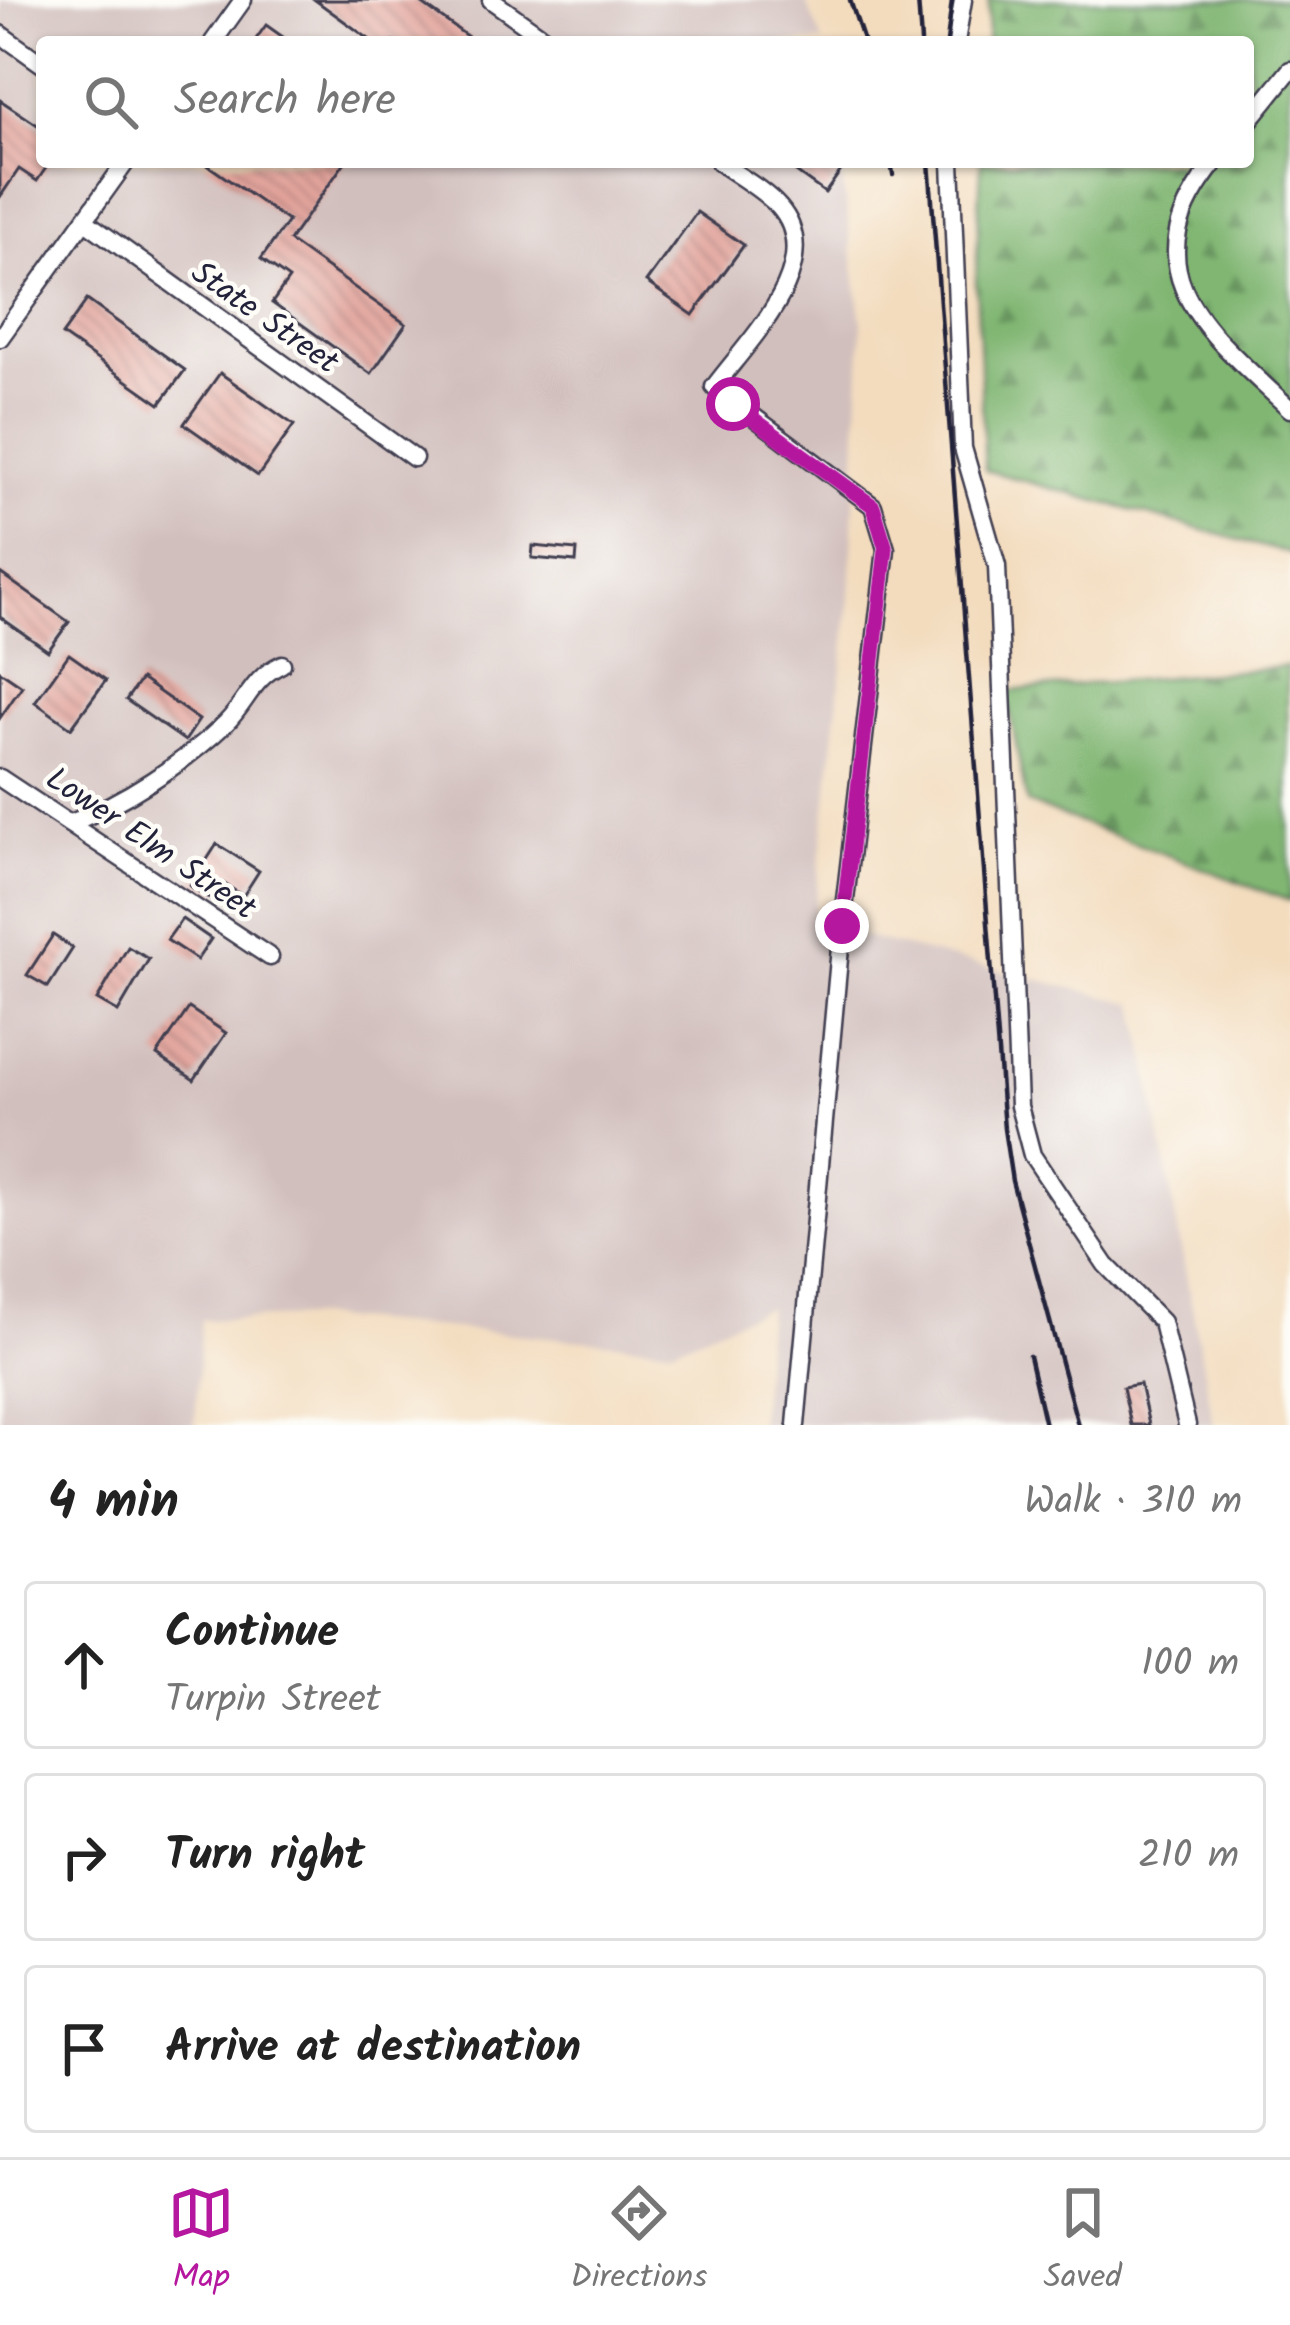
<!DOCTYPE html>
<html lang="en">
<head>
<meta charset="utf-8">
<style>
	body { margin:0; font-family:Kalam,sans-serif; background:#f2f2f2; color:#222 }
	.stop { position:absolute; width:36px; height:36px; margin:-27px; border:9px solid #b5179e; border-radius:50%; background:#fff }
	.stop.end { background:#b5179e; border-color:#fff; box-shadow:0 3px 12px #0008 }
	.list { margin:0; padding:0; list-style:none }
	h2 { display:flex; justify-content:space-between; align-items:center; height:156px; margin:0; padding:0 48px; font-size:51px }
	h2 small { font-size:39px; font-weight:400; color:#767676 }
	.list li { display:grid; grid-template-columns:78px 1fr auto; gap:36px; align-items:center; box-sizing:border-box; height:168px; margin:0 24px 24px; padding:0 24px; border:3px solid #e0e0e0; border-radius:12px }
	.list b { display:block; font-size:45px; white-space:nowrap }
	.list p { margin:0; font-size:39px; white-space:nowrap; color:#767676 }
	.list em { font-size:39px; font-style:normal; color:#767676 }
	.icon { flex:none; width:66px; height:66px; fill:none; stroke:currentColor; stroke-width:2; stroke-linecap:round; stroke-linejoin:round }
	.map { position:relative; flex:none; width:1290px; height:1425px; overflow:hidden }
	.search { position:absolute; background:#fff; box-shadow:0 3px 9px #0004; left:36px; right:36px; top:36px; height:132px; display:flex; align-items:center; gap:30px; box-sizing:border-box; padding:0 42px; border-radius:12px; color:#767676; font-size:45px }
	.sheet { height:732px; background:#fff }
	nav { display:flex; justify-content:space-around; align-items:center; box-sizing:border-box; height:168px; border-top:3px solid #e0e0e0; background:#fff; font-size:33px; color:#767676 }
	nav a { display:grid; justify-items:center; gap:6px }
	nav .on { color:#b5179e }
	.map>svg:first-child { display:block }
	.industrial { fill:#d1bfbd }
	.forest { fill:url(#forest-firs); stroke:#516c56; stroke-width:3 }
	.building { fill:url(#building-back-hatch) }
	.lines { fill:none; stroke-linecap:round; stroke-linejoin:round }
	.minor-casing { stroke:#413e4f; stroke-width:21 }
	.minor { stroke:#fff; stroke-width:16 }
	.rail { stroke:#22223b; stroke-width:4.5 }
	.route { stroke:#b5179e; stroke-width:15 }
	.labels { text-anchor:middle; stroke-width:9; stroke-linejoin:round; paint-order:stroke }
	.street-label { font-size:33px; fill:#22223b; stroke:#fdfcf7 }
</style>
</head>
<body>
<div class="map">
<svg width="1290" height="1425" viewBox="0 0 1290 1425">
	<defs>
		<pattern id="forest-firs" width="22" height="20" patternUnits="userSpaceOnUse" patternTransform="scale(3)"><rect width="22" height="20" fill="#80b672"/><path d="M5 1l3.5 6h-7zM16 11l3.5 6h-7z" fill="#68945f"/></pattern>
		<pattern id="building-back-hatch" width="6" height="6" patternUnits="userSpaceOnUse" patternTransform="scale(3)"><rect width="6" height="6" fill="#e09e95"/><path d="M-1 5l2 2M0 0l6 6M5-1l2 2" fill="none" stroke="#b5807b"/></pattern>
	</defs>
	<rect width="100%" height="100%" fill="#fdfcf7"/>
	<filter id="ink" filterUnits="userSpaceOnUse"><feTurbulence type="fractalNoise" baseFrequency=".00833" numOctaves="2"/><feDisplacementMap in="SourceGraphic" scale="24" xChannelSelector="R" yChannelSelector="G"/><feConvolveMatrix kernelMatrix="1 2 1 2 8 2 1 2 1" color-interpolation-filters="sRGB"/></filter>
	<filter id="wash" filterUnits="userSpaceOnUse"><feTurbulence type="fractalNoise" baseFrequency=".004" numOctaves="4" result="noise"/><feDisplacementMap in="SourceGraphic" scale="48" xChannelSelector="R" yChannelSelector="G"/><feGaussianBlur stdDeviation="2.7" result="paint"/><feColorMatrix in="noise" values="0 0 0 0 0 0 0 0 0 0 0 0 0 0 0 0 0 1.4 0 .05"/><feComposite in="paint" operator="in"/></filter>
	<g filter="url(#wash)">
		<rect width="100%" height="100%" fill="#f3dcbe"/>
		<path class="industrial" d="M0,0H805L823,42H42V162H840L862,324L850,598L813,924L1136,1004L1214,1425H759L768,1307L672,1348L318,1317L201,1320L195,1425H0Z"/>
		<path class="forest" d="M989,0H1290V554L985,470L976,281L981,162H1248V42H987Z
			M1287,667L1290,901L1027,803L1006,691Z"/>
		<g id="blocks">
			<path class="building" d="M315,0H417L475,42H373Z
				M266,25L290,42H254Z
				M0,100L42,128V162H50L37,181L19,169L0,197Z
				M203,162H345L289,241L406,324L371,374L272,303L289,279L261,259L288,221Z
				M782,162H847L825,193Z
				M697,212L744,245L693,315L646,282Z
				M87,300L185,370L160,404L62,335Z
				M220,373L294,425L258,476L184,424Z
				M533,546L577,550L576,562L532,558Z
				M0,573L69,622L48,651L0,617Z
				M69,654L106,680L71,728L35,702Z
				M0,671L22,686L0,718Z
				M141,679L199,720L185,741L126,700Z
				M217,844L259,871L243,896L223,883L212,900L190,886Z
				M182,919L211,939L197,960L167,940Z
				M53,935L73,948L48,987L27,975Z
				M128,947L149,959L118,1012L97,1000Z
				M189,1008L226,1033L194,1080L157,1055Z
				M1140,1384L1149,1425H1131L1123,1387Z"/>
		</g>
	</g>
	<g filter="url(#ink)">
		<use href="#blocks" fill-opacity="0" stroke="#413e4f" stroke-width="3"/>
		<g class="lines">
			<defs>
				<path id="minor" d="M491,0L550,42
					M0,34L42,64
					M213,42L243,0
					M956,42L963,0
					M1248,122L1290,70
					M719,162C738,176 763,189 779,207C829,264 747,342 714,387L873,506L886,549L842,926L796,1425
					M951,162L963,448L997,566L1019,1106L1032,1155L1106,1265L1162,1322L1187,1425
					M1215,162C1124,273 1210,333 1290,409
					M85,221L414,458
					M0,338L126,162
					M0,778L270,957
					M69,824C124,802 183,764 226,723C248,701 252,678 282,664"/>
			</defs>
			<use href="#minor" class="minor-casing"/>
			<use href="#minor" class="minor"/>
			<path class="rail" d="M850,0L864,42
				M918,0L921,42
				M947,42L952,0
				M891,162L893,175
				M929,162L1004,1129L1012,1181L1078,1425
				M1029,1356L1045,1425"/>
		</g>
	</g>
	<g class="lines" filter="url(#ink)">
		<path class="route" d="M733,404L873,506L886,549L842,926"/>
	</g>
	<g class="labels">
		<g class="street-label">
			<text transform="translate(266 316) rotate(35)" y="12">State Street</text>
			<text transform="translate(152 842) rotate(34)" y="12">Lower Elm Street</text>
		</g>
	</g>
</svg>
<div class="stop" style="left:733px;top:404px"></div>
<div class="stop end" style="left:842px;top:926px"></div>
<div class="search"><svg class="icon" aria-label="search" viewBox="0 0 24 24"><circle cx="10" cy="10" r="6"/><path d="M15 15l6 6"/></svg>Search here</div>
</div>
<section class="sheet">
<h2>4 min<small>Walk · 310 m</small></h2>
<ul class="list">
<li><svg class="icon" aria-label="ahead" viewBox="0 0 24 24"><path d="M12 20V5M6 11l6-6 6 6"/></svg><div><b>Continue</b><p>Turpin Street</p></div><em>100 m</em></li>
<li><svg class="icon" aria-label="right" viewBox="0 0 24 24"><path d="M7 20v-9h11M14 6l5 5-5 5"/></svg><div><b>Turn right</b></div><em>210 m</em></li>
<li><svg class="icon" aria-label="arrive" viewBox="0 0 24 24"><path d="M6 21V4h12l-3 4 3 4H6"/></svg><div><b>Arrive at destination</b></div></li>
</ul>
</section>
<nav>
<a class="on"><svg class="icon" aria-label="map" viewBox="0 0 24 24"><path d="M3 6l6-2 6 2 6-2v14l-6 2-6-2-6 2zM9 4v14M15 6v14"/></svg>Map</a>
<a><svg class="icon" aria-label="directions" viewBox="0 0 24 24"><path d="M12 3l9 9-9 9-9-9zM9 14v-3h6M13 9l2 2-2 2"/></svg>Directions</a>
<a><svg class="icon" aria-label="saved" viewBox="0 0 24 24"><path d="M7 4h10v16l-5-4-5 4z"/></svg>Saved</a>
</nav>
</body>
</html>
